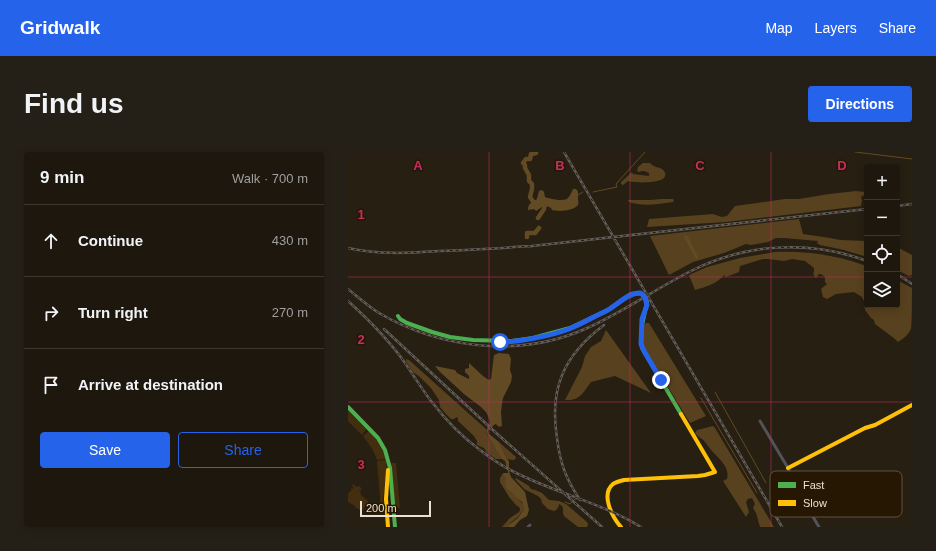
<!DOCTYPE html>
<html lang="en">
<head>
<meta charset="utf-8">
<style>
	body { margin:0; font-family:Helvetica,sans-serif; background:#252017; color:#f1f3f6 }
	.controls { position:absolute; right:12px; top:12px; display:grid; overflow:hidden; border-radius:4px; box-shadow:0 2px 10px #0003 }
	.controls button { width:36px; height:36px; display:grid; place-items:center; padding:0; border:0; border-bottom:1px solid #3b362e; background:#1d170e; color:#f1f3f6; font:20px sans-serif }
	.scale { position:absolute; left:12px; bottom:10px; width:71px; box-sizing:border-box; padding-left:4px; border:2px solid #eae0d3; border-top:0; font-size:11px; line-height:14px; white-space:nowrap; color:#eae0d3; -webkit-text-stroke:3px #251702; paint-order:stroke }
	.stop { position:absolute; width:12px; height:12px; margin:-9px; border:3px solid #2563eb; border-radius:50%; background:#fff }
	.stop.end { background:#2563eb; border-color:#fff; box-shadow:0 1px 4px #0008 }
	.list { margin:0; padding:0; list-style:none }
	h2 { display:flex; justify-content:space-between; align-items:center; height:52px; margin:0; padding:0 16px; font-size:17px }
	h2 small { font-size:13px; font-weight:400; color:#a09f9e }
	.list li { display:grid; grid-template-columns:26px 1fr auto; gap:12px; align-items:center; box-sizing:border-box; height:72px; padding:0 16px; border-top:1px solid #3b362e }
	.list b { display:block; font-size:15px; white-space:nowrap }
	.list em { font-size:13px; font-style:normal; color:#a09f9e }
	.actions { display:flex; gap:8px; padding:12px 16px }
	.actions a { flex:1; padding:9px 0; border:1px solid #2563eb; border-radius:4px; text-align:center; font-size:14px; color:#2563eb }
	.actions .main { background:#2563eb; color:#fff }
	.icon { flex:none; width:22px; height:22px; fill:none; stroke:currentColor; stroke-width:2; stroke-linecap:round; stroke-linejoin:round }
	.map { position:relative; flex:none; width:564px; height:375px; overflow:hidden; border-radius:4px }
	header { display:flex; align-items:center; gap:24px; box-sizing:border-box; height:56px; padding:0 20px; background:#2563eb; color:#fff }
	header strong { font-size:19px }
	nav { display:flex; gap:22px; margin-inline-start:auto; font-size:14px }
	.intro { display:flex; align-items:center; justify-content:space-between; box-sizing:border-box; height:96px; padding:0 24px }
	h1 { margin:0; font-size:28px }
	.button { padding:10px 18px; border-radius:4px; background:#2563eb; color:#fff; font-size:14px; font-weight:700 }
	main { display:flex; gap:24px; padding:0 24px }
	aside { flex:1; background:#1d170e; border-radius:4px; box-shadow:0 2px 10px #0003 }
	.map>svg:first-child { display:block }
	.green { fill:#432f0f }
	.forest { fill:#58411e }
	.water { fill:#624a25 }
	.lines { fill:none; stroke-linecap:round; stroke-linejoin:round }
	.stream { stroke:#624a25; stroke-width:1 }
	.river { stroke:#624a25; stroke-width:4.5 }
	.street { stroke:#52525a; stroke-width:3 }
	.fast { stroke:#4caf50; stroke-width:4 }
	.slow { stroke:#ffc107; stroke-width:4 }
	.rail-casing { stroke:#615d5b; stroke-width:2.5 }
	.rail { stroke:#251702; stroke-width:1; stroke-dasharray:3; stroke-linecap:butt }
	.route { stroke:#2563eb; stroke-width:5 }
	.grid { fill:none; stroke:#c62c67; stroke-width:1; stroke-opacity:0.55 }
	.key { fill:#251702; stroke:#605341; stroke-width:1 }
	.key-label { font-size:11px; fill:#eae0d3 }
	.grid-label { font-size:13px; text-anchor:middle; font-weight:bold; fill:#c62c67; stroke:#251702; stroke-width:3; stroke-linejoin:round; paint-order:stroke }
</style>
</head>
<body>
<header>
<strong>Gridwalk</strong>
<nav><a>Map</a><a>Layers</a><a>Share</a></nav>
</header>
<div class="intro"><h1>Find us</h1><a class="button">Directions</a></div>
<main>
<aside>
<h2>9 min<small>Walk · 700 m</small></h2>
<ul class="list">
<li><svg class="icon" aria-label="ahead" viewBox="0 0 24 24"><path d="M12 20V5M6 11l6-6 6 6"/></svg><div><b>Continue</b></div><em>430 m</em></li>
<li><svg class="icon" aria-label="right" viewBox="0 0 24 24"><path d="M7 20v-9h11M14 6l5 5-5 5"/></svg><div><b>Turn right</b></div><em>270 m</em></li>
<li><svg class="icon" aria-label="arrive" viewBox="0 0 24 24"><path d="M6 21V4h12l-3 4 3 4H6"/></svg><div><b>Arrive at destination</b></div></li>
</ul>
<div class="actions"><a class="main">Save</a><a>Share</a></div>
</aside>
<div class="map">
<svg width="564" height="375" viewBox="0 0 564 375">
	<rect width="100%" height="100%" fill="#271f12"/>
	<path class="green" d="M0,259L18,277L17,279L14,283L0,269Z
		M21,279C29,288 35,295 38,307L29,308C26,298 21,292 15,284Z
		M38,308L39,325L36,340L35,347L36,356L33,357L29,309Z
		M44,311H48L52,356H47L43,312Z
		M5,332H6L5,333L9,335L10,334L13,335L8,342L13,336H14L12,340L13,343L20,349V351L15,358H12L7,355V353V354L2,351L5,347L2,351L0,350V342L2,339H4L3,338V336L5,337L6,336L4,334Z"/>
	<path class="forest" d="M295,11H302C306,16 314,15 316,19C325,33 286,31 280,29L275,33L273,32V30L284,20L285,22L301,24V21C297,19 295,18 291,20L289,19L290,15Z
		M508,39L518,40V42L513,45L514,48L513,54L378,70L299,75L301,67L365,62L374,65L379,64L387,54L437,47H451L481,42Z
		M313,47H325L326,48L325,50C310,52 295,55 281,50L280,48H302Z
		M451,67L455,82L482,86L492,88L519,89V105L496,98L472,93L469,91L470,89L436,86H428L420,90L403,93L398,92L376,101L345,110L321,123L302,84Z
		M549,95L564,103V123L561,124L549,118Z
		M427,100C460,99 488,103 519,114V153H549V128L564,136C564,144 564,173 563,177C560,183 555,187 550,190L547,187L527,172L526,168L523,166L517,158L516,149L514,145L506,140L488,142L479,147L475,145L473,137L479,132L477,130V125L473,122H471L468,126L465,122L466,120V116L457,109L444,107L436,109L420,107H415L392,114L391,120L378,125L376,123C369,132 357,135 347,138L341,123L359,115L392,106Z
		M298,171H301L358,264L342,271L295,194V174Z
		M258,178L303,241L267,224L243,230C235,241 232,249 217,248L234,215L237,204L243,195L253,189Z
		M58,207L61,208L138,277V280L143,290L145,292L147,297L154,307H148L139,301L136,296L129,293V289L126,284L110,269V267L109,265L106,267H103L97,261L92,255L91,248L83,236L72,225L65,220L58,209Z
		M365,274L367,276L426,375H412L408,361L405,356L407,352L404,346L400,347L398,350L401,360L398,365L375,329L379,327C382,315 372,308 365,300C361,296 358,290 354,287C351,285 349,284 347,281L349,278Z
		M151,290L168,305V306L166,308L159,307Z
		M155,321L157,324L162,339C165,341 166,344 169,346C173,350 175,351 176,357L170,365L162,371L159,375H154L162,366L171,360L172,358V356L168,353L161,345L152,330V326Z
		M168,326L181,334L183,337L187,338L194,341L201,348L211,349L218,352L239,370L240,373L239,375H230L216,364L215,361V356L214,354L211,352C211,355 209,358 206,359L200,357L194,351L193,347L190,344L176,337L167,327Z"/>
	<path class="water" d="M225,37H228C231,40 230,42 230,46C230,49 231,51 230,53C225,59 211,60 204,58L203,56L197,53L188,59L186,57L180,58C180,50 185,51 189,47L191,39L194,38L196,40L197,45C202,47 217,50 220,46C222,44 224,39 225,37Z
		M338,83L340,85L350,105V107H348L337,87L336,85Z
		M151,201L161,202L163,207L162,218L164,224L163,230L155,246L154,252L153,260L154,274L151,275L149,273L147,272L140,279L141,282L151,290L159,307L161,309V319L163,325L177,340L181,358L179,364L172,368L166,375H159C162,371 166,369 170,366C172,363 174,360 176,357L174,350L167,345L165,342L158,336L157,329L158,327L155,321H160V320L157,309L154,307L147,297L145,292L143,290L138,279L142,270L140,264L138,260L133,255L116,242L91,219L87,214L107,218L109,221L121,227V224L117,220V217L121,216V211L135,224L141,228L143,227L146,203Z"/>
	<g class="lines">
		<path class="stream" d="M507,0L564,7
			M245,40L269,35L268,32L297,0
			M230,43L235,40
			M367,240L418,331
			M353,246L409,341
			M217,350L222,352L227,347H229"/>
		<path class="river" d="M188,0V1L183,2L182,7H178L175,11L177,13V16L181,23V29L184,32V37L182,45L186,51L188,50L197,53L196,57L190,66
			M179,85V81H187L191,76"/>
		<path class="street" d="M412,269L440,316L454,346L471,375
			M180,375L182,373"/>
		<path class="fast" d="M50,164L52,167L59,171L84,180L102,185L125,188L164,189L185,186L222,176L260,158L283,142L292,141L296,144L299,150L294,173L293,190L294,196L333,262
			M0,255L30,286L37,298L42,316L47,375"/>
		<path class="slow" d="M440,316L517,276L527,273L564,253
			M40,318L38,347L40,375
			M273,375C265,366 252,343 265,332C268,330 272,329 276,328L350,324L357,323L367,320L333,262"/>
		<defs>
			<path id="rail" d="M216,0L434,375
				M549,54L564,52
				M0,96C31,103 61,101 92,99C123,98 153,96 184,94L519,57
				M549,122L564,132
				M0,137C10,145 20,154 31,161C93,197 171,206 237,177C274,161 307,137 343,119C398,91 462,88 519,109
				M0,149C21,168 41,188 57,211C66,224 74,237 83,249C97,267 114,285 132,298C146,309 162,319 179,326C216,343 257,353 293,375
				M36,177L146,279L254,375
				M232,348C218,327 212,311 209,286C201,236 216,203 256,173"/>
		</defs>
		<use href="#rail" class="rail-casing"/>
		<use href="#rail" class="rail"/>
	</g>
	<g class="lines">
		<path class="route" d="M152,190C172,190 202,184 221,177C234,172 247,164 260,158C270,152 280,141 292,141L294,142L297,146L299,153L294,167L293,192L296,199L313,228"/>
	</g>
	<path class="grid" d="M141,0V375M282,0V375M423,0V375M0,125H519M549,125H564M0,250H564"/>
	<rect x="422" y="319" width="132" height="46" rx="6" class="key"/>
	<rect x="430" y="330" width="18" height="6" fill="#4caf50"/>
	<rect x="430" y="348" width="18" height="6" fill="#ffc107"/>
	<g class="key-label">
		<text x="455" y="337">Fast</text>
		<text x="455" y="355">Slow</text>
	</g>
	<g class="grid-label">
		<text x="70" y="18">A</text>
		<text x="212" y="18">B</text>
		<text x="352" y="18">C</text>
		<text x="494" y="18">D</text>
		<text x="13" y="67">1</text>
		<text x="13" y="192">2</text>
		<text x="13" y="317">3</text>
	</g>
</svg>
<div class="controls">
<button>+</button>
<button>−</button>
<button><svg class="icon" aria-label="locate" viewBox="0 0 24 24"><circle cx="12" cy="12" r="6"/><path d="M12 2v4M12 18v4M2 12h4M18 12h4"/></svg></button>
<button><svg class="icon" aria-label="layers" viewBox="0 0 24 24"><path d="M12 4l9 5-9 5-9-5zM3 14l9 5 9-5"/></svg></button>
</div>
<div class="scale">200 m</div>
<div class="stop" style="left:152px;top:190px"></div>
<div class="stop end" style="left:313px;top:228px"></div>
</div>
</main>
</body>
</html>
